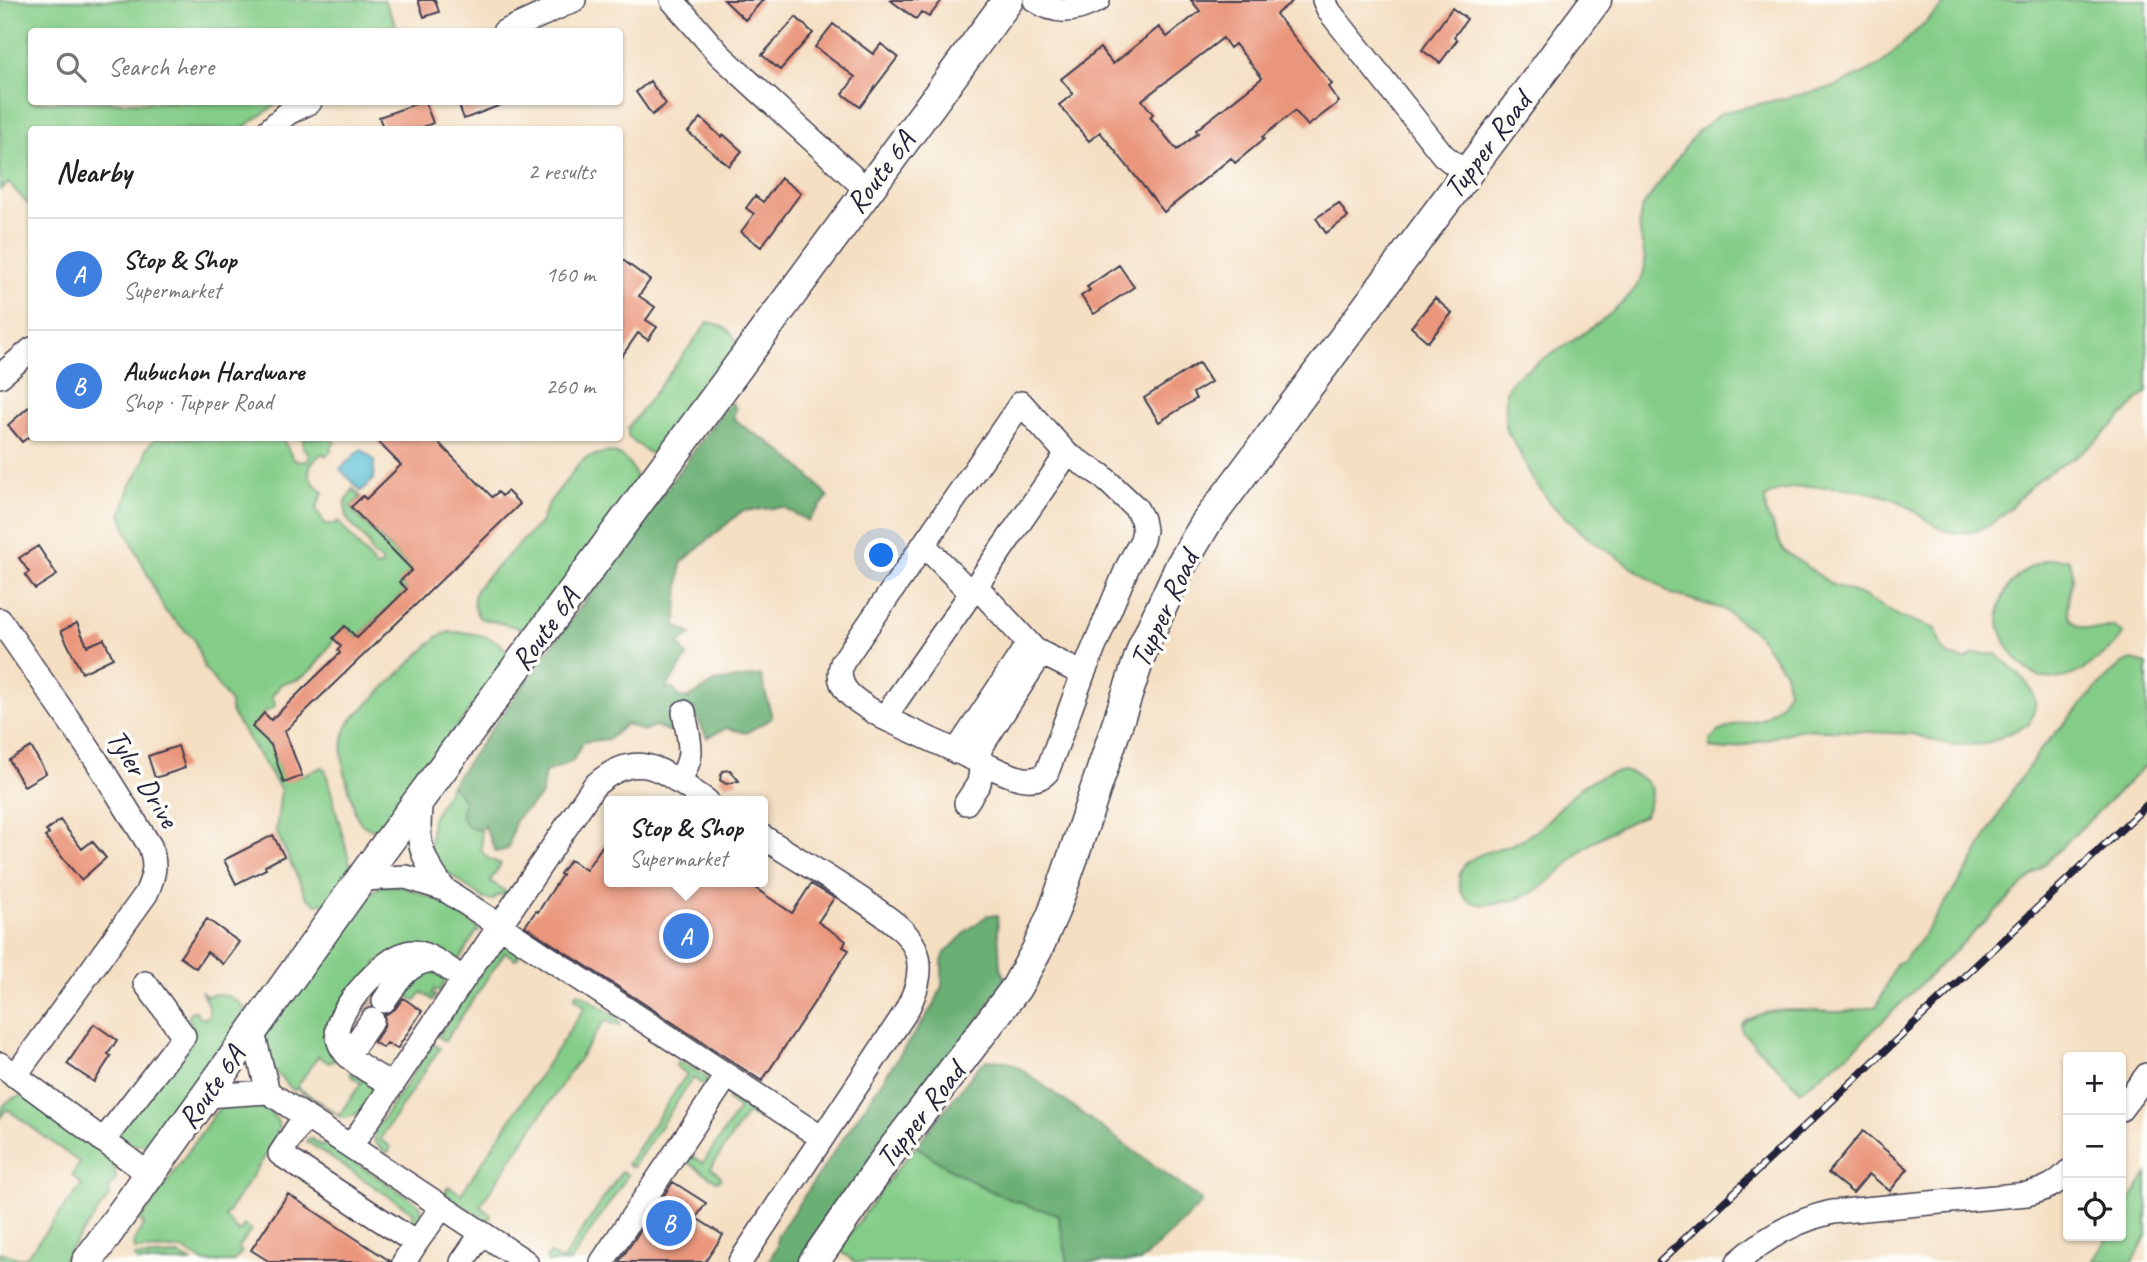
<!DOCTYPE html>
<html lang="en">
<head>
<meta charset="utf-8">
<style>
	body { margin:0; font-family:Caveat,sans-serif; background:#f2f2f2; color:#202124 }
	.controls { position:absolute; right:21px; bottom:21px; display:grid; overflow:hidden; border-radius:7px; box-shadow:0 2px 5px #0004 }
	.controls button { width:63px; height:63px; display:grid; place-items:center; padding:0; border:0; border-bottom:2px solid #e0e0e0; background:#fff; color:#202124; font:35px sans-serif }
	.you { position:absolute; left:882px; top:556px; width:24px; height:24px; margin:-18px; border:5px solid #fff; border-radius:50%; background:#1a73e8; box-shadow:0 0 0 10px #1a73e833 }
	.badge { display:grid; place-items:center; width:46px; height:46px; border-radius:50%; background:#1f6fb2; color:#fff; font-size:23px; font-weight:700 }
	.pin { position:absolute; translate:-50% -50%; border:4px solid #fff; box-shadow:0 2px 7px #0006 }
	.popup { position:absolute; left:604px; top:796px; width:164px; height:91px; box-sizing:border-box; display:grid; place-content:center; border-radius:7px; background:#fff; filter:drop-shadow(0 2px 5px #0005); font-size:23px; white-space:nowrap; color:#757577 }
	.popup b { font-size:26px; color:#202124 }
	.popup::after { content:''; position:absolute; left:50%; top:100%; margin-left:-14px; border:14px solid transparent; border-top-color:#fff }
	.list { margin:0; padding:0; list-style:none }
	h2 { display:flex; justify-content:space-between; align-items:center; height:91px; margin:0; padding:0 28px; font-size:30px }
	h2 small { font-size:23px; font-weight:400; color:#757577 }
	.list li { display:grid; grid-template-columns:46px 1fr auto; gap:21px; align-items:center; box-sizing:border-box; height:112px; padding:0 28px; border-top:2px solid #e0e0e0 }
	.list b { display:block; font-size:26px; white-space:nowrap }
	.list p { margin:0; font-size:23px; white-space:nowrap; color:#757577 }
	.list em { font-size:23px; font-style:normal; color:#757577 }
	.icon { flex:none; width:38px; height:38px; fill:none; stroke:currentColor; stroke-width:2; stroke-linecap:round; stroke-linejoin:round }
	.map { position:relative; flex:none; width:2147px; height:1262px; overflow:hidden }
	.search { position:absolute; background:#fff; box-shadow:0 2px 5px #0004; left:28px; top:28px; width:595px; height:77px; display:flex; align-items:center; gap:18px; box-sizing:border-box; padding:0 24px; border-radius:7px; color:#757577; font-size:26px }
	.panel { position:absolute; background:#fff; box-shadow:0 2px 5px #0004; left:28px; top:126px; width:595px; height:315px; border-radius:7px }
	.map>svg:first-child { display:block }
	.green { fill:#84cd88; stroke:#537862; stroke-width:2 }
	.forest { fill:#6bb074; stroke:#466958; stroke-width:2 }
	.water { fill:#55bed2; stroke:#3c7086; stroke-width:2 }
	.building { fill:#ea967c; fill-rule:evenodd }
	.lines { fill:none; stroke-linecap:round; stroke-linejoin:round }
	.minor-tunnel { stroke:#cab9a8; stroke-width:23; stroke-dasharray:23 11; stroke-linecap:butt }
	.minor-casing { stroke:#423e4f; stroke-width:26 }
	.major-casing { stroke:#423e4f; stroke-width:33 }
	.minor { stroke:#fff; stroke-width:23 }
	.major { stroke:#fff; stroke-width:30 }
	.rail-casing { stroke:#22223b; stroke-width:8 }
	.rail { stroke:#fdfcf7; stroke-width:5; stroke-dasharray:16; stroke-linecap:butt }
	.labels { text-anchor:middle; stroke-width:7; stroke-linejoin:round; paint-order:stroke }
	.street-label { font-size:30px; fill:#22223b; stroke:#fdfcf7 }
</style>
</head>
<body>
<div class="map">
<svg width="2147" height="1262" viewBox="0 0 2147 1262">
	<rect width="100%" height="100%" fill="#fdfcf7"/>
	<filter id="ink" filterUnits="userSpaceOnUse"><feTurbulence type="fractalNoise" baseFrequency=".0143" numOctaves="2"/><feDisplacementMap in="SourceGraphic" scale="14" xChannelSelector="R" yChannelSelector="G"/><feConvolveMatrix kernelMatrix="1 2 1 2 8 2 1 2 1" color-interpolation-filters="sRGB"/></filter>
	<filter id="wash" filterUnits="userSpaceOnUse"><feTurbulence type="fractalNoise" baseFrequency=".00686" numOctaves="4" result="noise"/><feDisplacementMap in="SourceGraphic" scale="28" xChannelSelector="R" yChannelSelector="G"/><feGaussianBlur stdDeviation="1.57" result="paint"/><feColorMatrix in="noise" values="0 0 0 0 0 0 0 0 0 0 0 0 0 0 0 0 0 1.4 0 .05"/><feComposite in="paint" operator="in"/></filter>
	<g filter="url(#wash)">
		<rect width="100%" height="100%" fill="#f4dfc3"/>
		<path class="green" d="M0,0H384L399,31L32,32V102H280L241,129L32,130L31,208L9,183L0,190Z
			M1949,0H2147V392C2128,410 2110,430 2089,447C2072,460 2052,468 2036,482C2015,499 1999,528 1969,532C1936,537 1925,514 1898,501C1871,488 1789,478 1765,498L1766,512L1783,550L1833,585L1862,595L1901,617L1936,629L1941,646L1948,656L1966,660L1974,654H1996C2011,667 2032,682 2035,702C2036,709 2031,718 2029,724L1986,744L1951,745L1912,734L1802,729L1727,750L1710,748V741L1717,732L1737,724L1762,719L1781,704L1788,690L1785,672L1757,634L1723,609L1672,594L1587,537L1554,507L1533,480L1516,445L1505,428L1506,390L1514,378C1549,354 1629,313 1643,274C1651,253 1632,234 1643,206L1696,133L1721,113L1837,86L1880,65Z
			M708,322C721,324 734,331 737,344L660,452L649,453L628,437V428Z
			M156,438H282L294,460L306,462L309,458L308,452L303,448V438H331L335,443L330,448L331,451L326,456L323,453C303,466 306,479 323,492L316,509L325,524H335L338,521L376,567L382,566V561L372,554L368,543L347,519L345,503L353,489L361,497L351,507L354,512L412,570L400,582L407,589L357,638L345,626C325,646 315,682 282,683L272,696L275,703L274,707L264,713L252,727L259,733L265,728L284,782L323,767L325,769L352,871L329,902L317,904L307,898L276,831L281,790L231,712L230,702L204,667L194,639L165,611L127,532L121,514L131,485L145,460L146,449Z
			M606,452C625,452 637,469 637,488L528,630L480,618C471,608 472,594 480,584L540,523L549,503L579,464L586,458Z
			M2049,559H2068C2079,580 2067,588 2068,608C2070,633 2096,631 2113,626L2123,634C2116,646 2106,652 2096,660C2064,687 2034,686 2010,650C1984,610 2007,573 2049,559Z
			M449,632C469,632 504,635 509,658L383,825L378,829C365,830 359,823 355,812C348,783 333,748 350,721L437,637Z
			M2132,660L2147,664V764L1853,1050L1801,1091L1742,1032V1025C1766,1002 1809,1012 1839,1012C1851,1012 1865,1008 1877,1006L1896,964L1904,960L1923,936L1970,866L2013,789L2041,749L2103,681L2122,664Z
			M1624,771C1652,780 1657,787 1645,815C1622,825 1599,836 1580,852C1560,871 1544,891 1516,899C1505,902 1489,905 1479,904C1456,902 1453,870 1470,860C1487,849 1500,850 1515,843C1563,822 1565,778 1624,771Z
			M451,785C457,788 457,795 464,799L481,830L482,852L489,859L501,864L490,881L506,892L504,896L501,894L495,897L494,900L484,899L440,867L430,850L432,819Z
			M381,886C386,886 392,885 397,886C415,888 473,915 479,932H476L460,959L377,962L331,1051L334,1061L329,1063L318,1056L297,1087L339,1115L361,1083L351,1076L350,1071L376,1086C368,1099 360,1119 342,1118L297,1089L294,1091L276,1073L264,1053L266,1030L365,897Z
			M507,945L518,952L519,957L515,959L505,952L445,1041L438,1036L499,946Z
			M427,968L443,978L445,982L439,992L434,989L432,994L436,996L433,1000L422,992L415,1001L401,992Z
			M201,991L206,996C222,991 233,996 245,1008L243,1020L161,1134L146,1144L132,1145L121,1137V1128L193,1031L194,1028L188,1018L191,1011H196L199,1017L205,1019L209,1014V1006Z
			M579,993L618,1018L620,1025H615L605,1020L480,1206L491,1215L490,1219L486,1220L446,1194V1189L450,1187L461,1194L585,1007L576,999L575,995Z
			M433,1044L440,1048L380,1139L390,1147L389,1152H385L375,1143L374,1132Z
			M681,1061L706,1077L707,1083L704,1085L693,1078L633,1167L627,1164L687,1074L676,1066L677,1062Z
			M734,1095L760,1113L762,1117L759,1120L747,1113L711,1168L721,1176V1179L717,1181L689,1163L687,1159L691,1156L703,1163L739,1109L728,1100L729,1096Z
			M24,1096L109,1157L114,1166L116,1180L110,1186L109,1197L61,1262H6L0,1257V1252L20,1259L26,1257L82,1185L72,1175L80,1163L7,1109L0,1118C0,1104 12,1096 24,1096Z
			M252,1101L272,1109L270,1113C279,1119 281,1126 276,1135L278,1137L225,1217L239,1232L244,1225L251,1230L238,1249L242,1252L233,1262H204L182,1249L135,1250L134,1240L144,1224L140,1221L215,1113L225,1104Z
			M310,1138L322,1146L325,1143L420,1205L422,1214L412,1227L408,1226L414,1213L306,1141Z
			M916,1146C960,1178 1005,1202 1059,1214L1068,1262H855L839,1250L889,1179Z
			M622,1171L628,1175L570,1262H548L546,1258L550,1254L562,1261Z
			M2147,1174V1236L2133,1262H2093L2108,1236H2121V1214Z
			M178,1255L193,1262H137L135,1257Z"/>
		<path class="forest" d="M732,402L736,409L733,417C744,430 757,434 770,443C792,458 811,476 828,497L808,521L783,507L742,511L681,563L676,626L692,634L679,643L687,657L666,689L673,688L679,697L689,698L715,682L761,675L772,718L746,733L726,728L707,738L693,708L680,712L671,732L655,726L643,731L626,724L609,739L583,742L572,762L545,772L541,796L515,820L508,849L496,852L484,825L481,830C461,829 459,816 464,799L451,785L723,411Z
			M988,915H997L1000,965L1006,981L801,1262H768L777,1247V1236L935,1003L942,986V961L945,953L968,930Z
			M987,1060L1007,1061L1021,1069L1200,1199L1201,1204L1140,1262H1068L1058,1214C1005,1202 960,1178 916,1146L979,1066Z"/>
		<path class="water" d="M361,449L374,460V479L361,491L340,469Z"/>
		<g id="blocks">
			<path class="building" d="M418,0H435L439,12L424,17Z
				M724,0H763L745,20Z
				M890,0H942L929,17L921,12L916,19Z
				M1191,0H1294L1276,14L1332,84L1328,87L1339,102L1308,126L1295,111L1262,137L1264,139L1235,163L1231,158L1164,212L1100,132L1089,141L1059,105L1073,94L1061,79L1100,48L1113,64L1159,27L1167,37L1200,11ZM1223,38L1230,48L1235,44L1262,78L1196,130L1198,133L1177,150L1150,117L1153,114L1142,100Z
				M1452,8L1467,19L1454,37L1457,40L1440,63L1422,50Z
				M796,17L813,33L780,70L762,55Z
				M833,24L873,54L881,44L898,57L860,107L843,94L855,77L815,47Z
				M650,81L666,104L652,115L636,92Z
				M421,102H425L433,123L416,130H384L379,117Z
				M458,102H506V103L464,119Z
				M701,118L721,137L724,135L742,151L729,166L688,132Z
				M781,178L801,193L761,247L741,232L754,214L746,208L755,196L763,202Z
				M1339,203L1348,217L1326,233L1316,218Z
				M620,258L650,280L639,296L655,307L646,320L657,327L648,340L638,333L620,359Z
				M1119,265L1134,287L1094,314L1081,296L1090,290L1087,287Z
				M1435,298L1452,313L1428,342L1411,327Z
				M1199,363L1211,382L1193,393L1196,399L1159,422L1144,398Z
				M32,404V434L22,442L8,425Z
				M374,438H434L492,497L498,492L502,496L507,491L520,504L285,731L302,776L284,783L271,745L252,727L264,713L271,720L340,653L338,650L341,646L333,638L345,626L357,638L407,589L399,582L412,570L351,507L363,496L366,499L401,465Z
				M38,546L57,575L35,589L25,575L29,572L19,558Z
				M77,623L87,646L104,639L113,658L82,673L61,631Z
				M178,746L185,768L155,778L148,756Z
				M31,747L46,773L24,786L9,760Z
				M730,770L739,781L726,784L720,780L721,775L723,771Z
				M60,820L82,849L92,841L106,858L81,880L45,837L49,834L46,831Z
				M273,835L284,856L265,866L266,869L236,884L224,860Z
				M609,836V882H746L792,913L811,884L834,898L818,922L846,941L843,947L849,950L762,1081L525,926L536,911L538,912L562,875L560,874L570,860L586,870Z
				M207,919L239,942L223,964L207,952L196,968L180,957Z
				M403,998L422,1011L397,1049L387,1043L383,1048L374,1042L384,1027L385,1015L395,1009Z
				M94,1024L117,1040L108,1054L111,1056L94,1082L67,1064Z
				M1863,1131L1908,1169L1890,1191L1869,1174L1853,1193L1828,1173Z
				M673,1182L706,1203L696,1218L723,1235L705,1262H619Z
				M288,1194L390,1261V1262H270L251,1250Z"/>
		</g>
	</g>
	<g filter="url(#ink)">
		<use href="#blocks" fill-opacity="0" stroke="#423e4f" stroke-width="2"/>
		<g class="lines">
			<path class="minor-tunnel" d="M363,1014L376,996"/>
			<defs>
				<path id="minor" d="M672,0L720,55L867,190
					M1035,0C1056,15 1075,12 1098,0
					M1324,0L1329,11L1443,155L1465,173
					M504,32L574,0
					M269,130L288,113L310,102
					M0,376L32,349
					M1067,454L1101,475L1136,508L1142,519L1144,530L1142,540L1128,566L1083,674
					M924,545L971,593
					M0,620L95,758L150,846C157,865 154,876 146,894L15,1076
					M884,718C864,705 832,692 842,663L1021,403L1067,454L976,586
					M956,752L1028,644
					M977,761L981,747L1041,654
					M678,782C697,754 689,743 684,712
					M966,803L979,783L982,763L884,718L976,586L1035,650L1083,674L1047,772C1031,790 1000,770 982,763
					M363,879L406,877L444,889C419,855 416,840 421,798
					M444,889L822,1138
					M384,1001C397,982 408,962 433,960
					M348,1055L372,1020
					M0,1064L150,1175
					M392,1085C379,1077 352,1063 344,1051C339,1045 336,1034 338,1026C344,1002 386,955 412,952C425,950 452,971 463,979
					M268,1092L526,1262
					M206,1096L268,1092L252,1029
					M2121,1109L2147,1075
					M305,1116L280,1154L416,1243L404,1262
					M103,1141L184,1036L145,983
					M351,1146L594,786C640,745 665,773 707,801
					M416,1243L442,1207
					M462,1262L482,1233
					M602,1262L727,1076
					M740,1262L905,1013C914,997 922,976 918,957C915,943 904,930 893,922C853,891 806,865 763,837
					M1738,1262C1765,1238 1797,1220 1832,1212L2027,1194C2044,1190 2056,1185 2068,1172"/>
				<path id="major" d="M87,1262L369,868L1008,0
					M814,1262L887,1157L1016,988L1037,950L1054,911L1076,848L1143,647L1180,567L1206,523L1596,0"/>
			</defs>
			<use href="#minor" class="minor-casing"/>
			<use href="#major" class="major-casing"/>
			<use href="#minor" class="minor"/>
			<use href="#major" class="major"/>
			<defs>
				<path id="rail" d="M1660,1262L2147,805"/>
			</defs>
			<use href="#rail" class="rail-casing"/>
			<use href="#rail" class="rail"/>
		</g>
	</g>
	<g class="labels">
		<g class="street-label">
			<text transform="translate(1487 145) rotate(-53)" y="10">Tupper Road</text>
			<text transform="translate(880 172) rotate(-53)" y="10">Route 6A</text>
			<text transform="translate(1164 609) rotate(-65)" y="10">Tupper Road</text>
			<text transform="translate(545 629) rotate(-54)" y="10">Route 6A</text>
			<text transform="translate(143 778) rotate(58)" y="10">Tyler Drive</text>
			<text transform="translate(211 1087) rotate(-55)" y="10">Route 6A</text>
			<text transform="translate(920 1115) rotate(-52)" y="10">Tupper Road</text>
		</g>
	</g>
</svg>
<div class="controls">
<button>+</button>
<button>−</button>
<button><svg class="icon" aria-label="locate" viewBox="0 0 24 24"><circle cx="12" cy="12" r="6"/><path d="M12 2v4M12 18v4M2 12h4M18 12h4"/></svg></button>
</div>
<div class="you"></div>
<div class="pin badge" style="left:686px;top:936px;background:#3f7fe0">A</div>
<div class="popup"><b>Stop &amp; Shop</b>Supermarket</div>
<div class="pin badge" style="left:669px;top:1223px;background:#3f7fe0">B</div>
<div class="search"><svg class="icon" aria-label="search" viewBox="0 0 24 24"><circle cx="10" cy="10" r="6"/><path d="M15 15l6 6"/></svg>Search here</div>
<section class="panel">
<h2>Nearby<small>2 results</small></h2>
<ul class="list">
<li><span class="badge" style="background:#3f7fe0">A</span><div><b>Stop &amp; Shop</b><p>Supermarket</p></div><em>160 m</em></li>
<li><span class="badge" style="background:#3f7fe0">B</span><div><b>Aubuchon Hardware</b><p>Shop · Tupper Road</p></div><em>260 m</em></li>
</ul>
</section>
</div>
</body>
</html>
